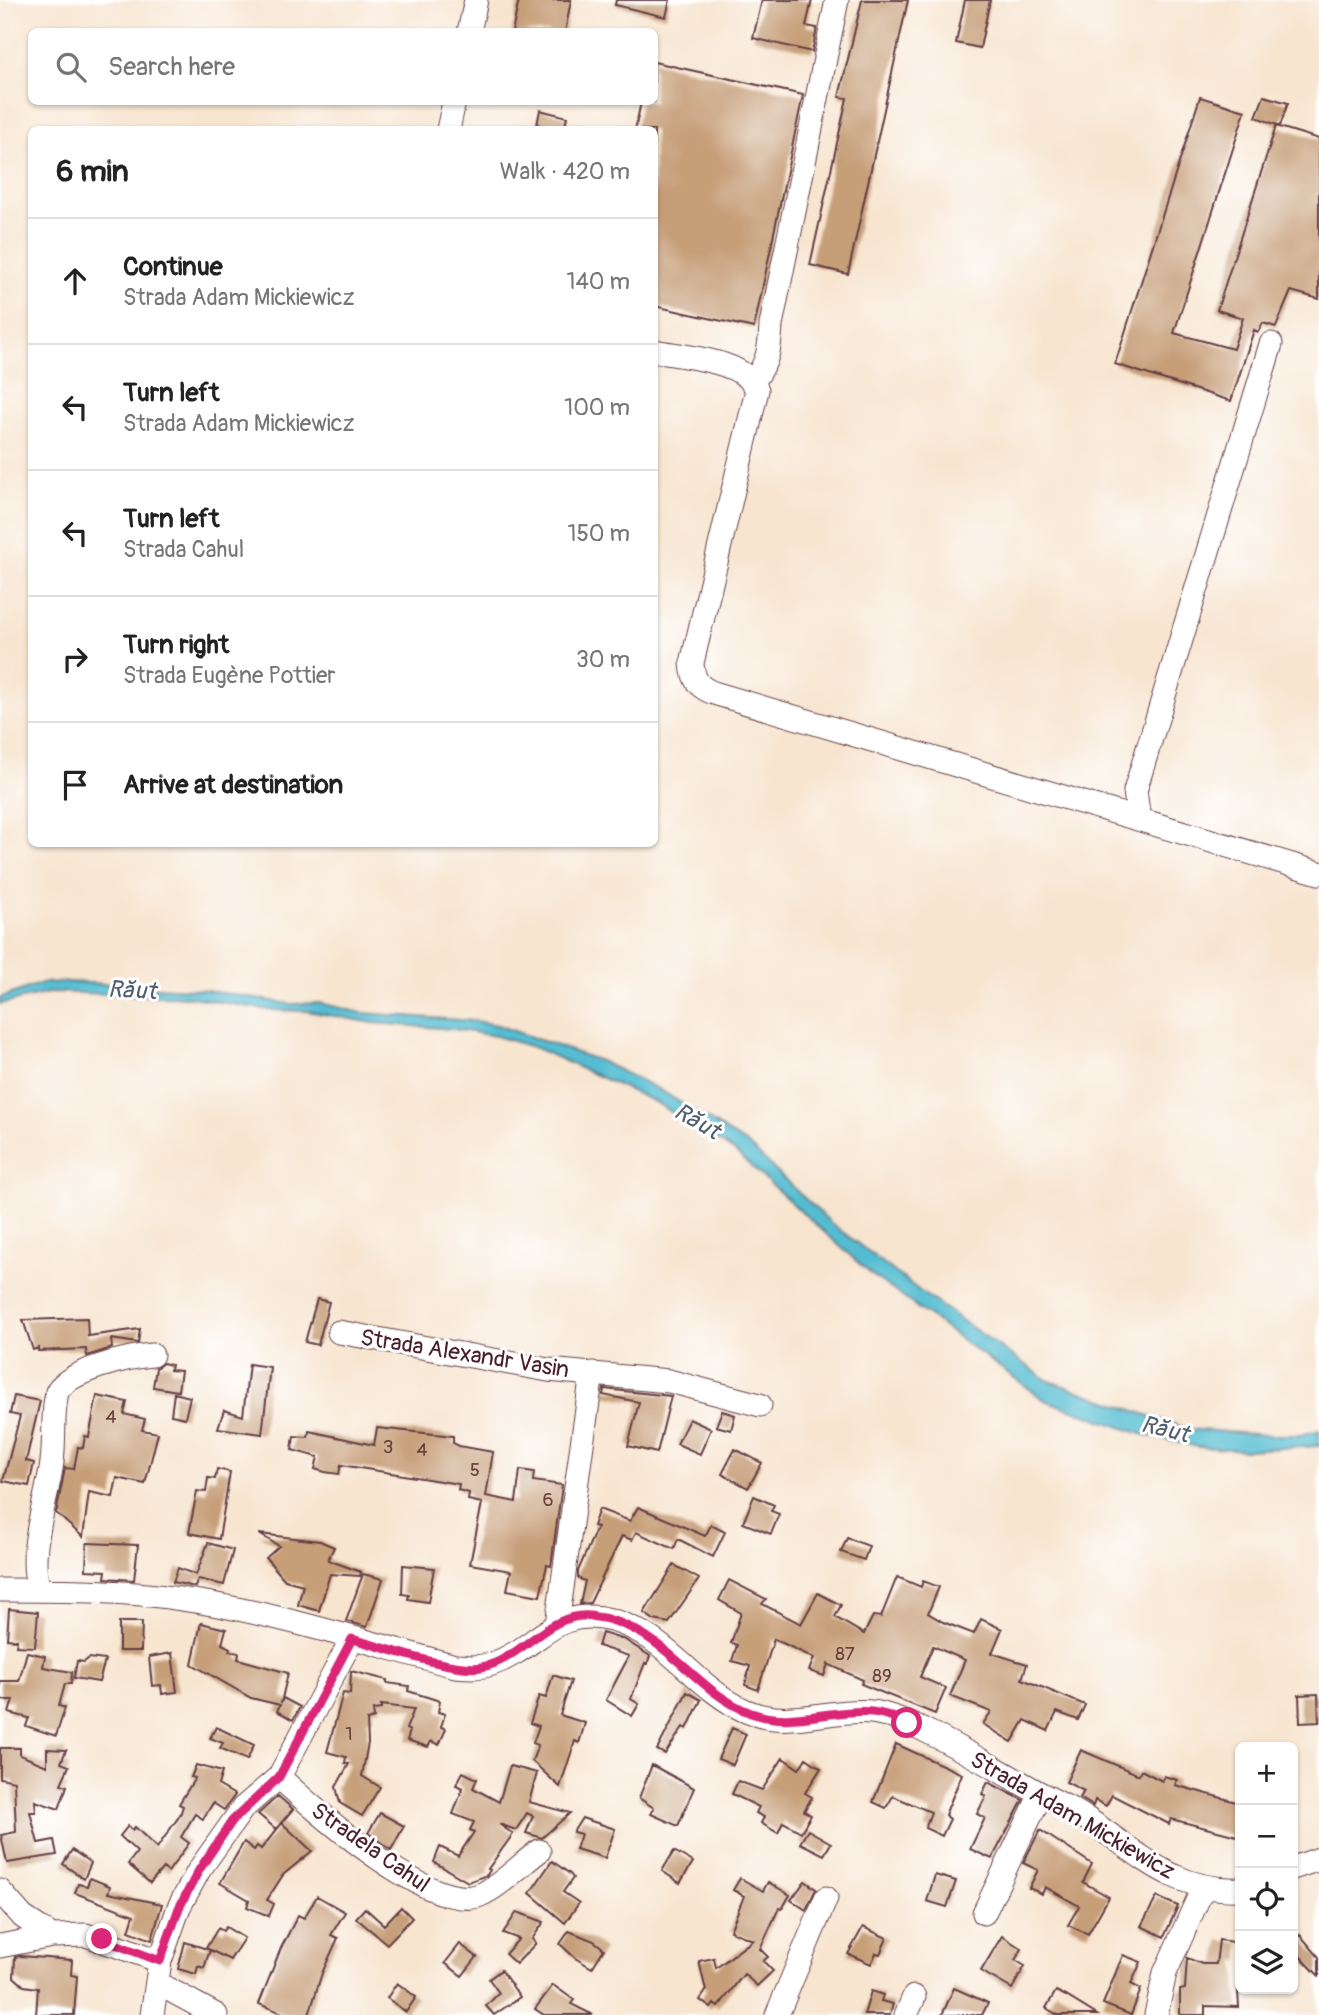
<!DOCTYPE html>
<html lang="en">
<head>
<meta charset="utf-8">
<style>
	body { margin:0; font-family:Pangolin,sans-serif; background:#f2f2f2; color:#222 }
	.controls { position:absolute; right:21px; bottom:21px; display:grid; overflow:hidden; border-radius:10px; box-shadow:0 2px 5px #0004 }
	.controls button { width:63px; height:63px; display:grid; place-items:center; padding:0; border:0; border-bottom:2px solid #e0e0e0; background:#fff; color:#222; font:35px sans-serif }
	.stop { position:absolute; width:21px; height:21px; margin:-16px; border:5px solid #db2777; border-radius:50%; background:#fff }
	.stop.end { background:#db2777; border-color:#fff; box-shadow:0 2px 7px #0008 }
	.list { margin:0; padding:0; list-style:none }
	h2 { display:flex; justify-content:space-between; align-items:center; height:91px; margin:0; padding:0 28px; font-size:30px }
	h2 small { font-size:23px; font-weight:400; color:#767676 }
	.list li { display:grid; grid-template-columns:46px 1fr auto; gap:21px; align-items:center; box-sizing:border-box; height:126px; padding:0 28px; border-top:2px solid #e0e0e0 }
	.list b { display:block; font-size:26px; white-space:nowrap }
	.list p { margin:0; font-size:23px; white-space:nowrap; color:#767676 }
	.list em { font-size:23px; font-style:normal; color:#767676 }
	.icon { flex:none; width:38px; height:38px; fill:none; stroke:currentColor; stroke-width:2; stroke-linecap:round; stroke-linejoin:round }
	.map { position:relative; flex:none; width:1319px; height:2015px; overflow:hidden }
	.search { position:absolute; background:#fff; box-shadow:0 2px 5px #0004; left:28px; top:28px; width:630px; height:77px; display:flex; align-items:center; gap:18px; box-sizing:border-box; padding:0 24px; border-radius:10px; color:#767676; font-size:26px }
	.panel { position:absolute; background:#fff; box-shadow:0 2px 5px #0004; left:28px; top:126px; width:630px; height:721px; border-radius:10px }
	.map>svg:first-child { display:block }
	.water { fill:#55bdd2; stroke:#506e7e; stroke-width:2 }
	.building { fill:#c69e78 }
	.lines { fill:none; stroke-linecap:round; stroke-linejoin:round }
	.minor-casing { stroke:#643d44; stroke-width:25 }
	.minor { stroke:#fff; stroke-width:23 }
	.route { stroke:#db2777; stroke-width:9 }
	.labels { text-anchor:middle; stroke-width:6; stroke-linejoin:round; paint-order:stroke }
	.number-label { font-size:19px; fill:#693f3e }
	.street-label { font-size:23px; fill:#4a1f2b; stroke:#fff }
	.water-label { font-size:24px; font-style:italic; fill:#4e5e6e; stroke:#fff }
</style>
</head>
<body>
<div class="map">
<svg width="1319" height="2015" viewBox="0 0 1319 2015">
	<rect width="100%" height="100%" fill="#fff"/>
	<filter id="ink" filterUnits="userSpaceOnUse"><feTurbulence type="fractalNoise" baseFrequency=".0143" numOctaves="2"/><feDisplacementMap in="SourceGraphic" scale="14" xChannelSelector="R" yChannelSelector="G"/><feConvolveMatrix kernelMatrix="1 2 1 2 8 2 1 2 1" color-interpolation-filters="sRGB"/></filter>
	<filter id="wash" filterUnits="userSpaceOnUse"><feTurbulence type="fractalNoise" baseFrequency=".00686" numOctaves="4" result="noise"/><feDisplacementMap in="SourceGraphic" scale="28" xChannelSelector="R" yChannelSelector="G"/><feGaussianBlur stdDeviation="1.57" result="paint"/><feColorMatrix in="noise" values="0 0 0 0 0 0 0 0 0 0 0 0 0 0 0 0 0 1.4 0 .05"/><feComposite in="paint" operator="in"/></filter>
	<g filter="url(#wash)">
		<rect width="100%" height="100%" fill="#f7e5d0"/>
		<path class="water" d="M71,982L207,990L289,1004L320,1003L362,1013L475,1021L497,1025L600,1061L660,1090L747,1144L832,1224L921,1292L1047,1380L1187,1429L1267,1435H1300L1319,1430V1446L1246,1450L1198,1447L1138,1433L1045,1400L872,1275L734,1151L655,1102L536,1048L496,1036L453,1029L373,1023L307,1011L268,1010L192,997L53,992L0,1004V998L42,983Z"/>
		<g id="blocks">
			<path class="building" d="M519,0H571L565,32H512Z
				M616,0H670L666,17L615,5Z
				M762,0H812L806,26L817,28L812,52L753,38Z
				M862,0H908L848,274L810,265L847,98L839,97Z
				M965,0H990L980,48L956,43Z
				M654,62L803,95L754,328L654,306V130H635L641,102H654Z
				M1264,96L1288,103L1280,126L1256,117Z
				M1200,97L1245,111L1174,333L1233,349L1243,318L1217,310L1276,126L1319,139V299L1291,291L1276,327L1263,323L1258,332L1254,330L1231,401L1115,364Z
				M540,110L567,117L564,130L537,125Z
				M317,1299L329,1302L318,1345L305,1342Z
				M87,1318L88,1336L140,1329L138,1343L111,1339L112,1348L87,1356L86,1349L38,1351V1348L33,1350L23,1320Z
				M163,1363L171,1365L170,1370L181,1371L178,1391L153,1387L156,1368Z
				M249,1364L270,1367L262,1434L218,1428L224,1410L243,1416Z
				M604,1389L671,1396L657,1453L628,1446L639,1402L603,1395Z
				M174,1393L190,1397L185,1418L171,1415Z
				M14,1396L40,1401L26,1461L34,1463L29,1486L3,1481L20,1416L10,1414Z
				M97,1396L127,1402L124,1414L145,1419L142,1430L158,1433L145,1484L117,1478L113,1497L89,1492L83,1537L56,1513L65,1468L74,1469L78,1447L83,1448L85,1436L89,1437Z
				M722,1411L735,1415L731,1430L716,1426Z
				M689,1419L711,1429L700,1454L677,1444Z
				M377,1428L453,1436V1443L459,1446L493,1452L486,1496L516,1502L520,1470L534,1472L533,1481L562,1485L551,1566L547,1565L540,1596L507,1590L511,1571L470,1564L482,1503L468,1500L469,1493L458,1490L459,1484L341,1465L339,1474L325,1472L315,1469L318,1457L292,1450L294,1436L308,1437L309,1431L374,1445Z
				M735,1449L762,1463L748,1488L722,1474Z
				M217,1469L230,1472L219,1539L189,1533L197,1491L206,1492L208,1478L215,1479Z
				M754,1496L774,1505L771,1511L779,1514L771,1534L743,1523Z
				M638,1507L705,1536L711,1525L725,1532L713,1557L678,1539L674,1549L636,1532L632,1540L622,1536L590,1603L580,1604L585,1581L578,1578V1571L597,1527L593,1526L599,1509L630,1521Z
				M259,1534L320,1541L334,1547L328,1560L361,1572L360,1576L330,1574L319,1611L298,1605L303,1585L285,1580L266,1558L279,1546Z
				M847,1538L869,1546L864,1560L841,1552Z
				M87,1543L138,1545L134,1580L105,1578L106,1571L86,1570Z
				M208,1543L233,1550L224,1585L198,1579L195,1587L173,1582L178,1568L196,1575Z
				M403,1565L434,1568L428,1602L408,1599L409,1595L402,1594Z
				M674,1565L699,1579L669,1623L654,1620L644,1613Z
				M363,1574L383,1579L367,1627L346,1621Z
				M897,1577L921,1587L923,1581L939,1587L928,1613L943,1622L974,1634L981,1619L1002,1629L992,1653L1027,1664L1022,1679L1085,1705L1078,1720L1057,1712L1048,1731L1025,1720L1012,1742L983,1724L991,1712L950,1696L965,1660L933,1646L920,1677L946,1688L935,1714L861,1684L863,1680L828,1664L824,1676L809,1671L814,1658L774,1639L758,1690L745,1685L750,1666L732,1661L737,1645L731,1643L741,1613L719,1600L729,1580L766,1599L762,1604L801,1624L818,1593L841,1605L835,1617L864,1634L873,1616L881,1617Z
				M9,1609L38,1612L35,1647L16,1646L17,1640L7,1639Z
				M119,1622H142L141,1651H119Z
				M201,1623L226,1629L222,1644L230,1648L229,1651L239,1653L238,1659L288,1673L281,1703L283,1698L300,1707L293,1720L277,1711L280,1705L251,1698L192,1664Z
				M602,1633L625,1640L650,1656L647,1664L645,1663L631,1699L639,1704L632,1716L606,1700L629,1656L598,1646Z
				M27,1652L45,1656L43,1667L72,1672L71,1684H65L59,1706L65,1708L56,1736L26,1726L29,1718L9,1713L13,1700H3L0,1696V1681H19Z
				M172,1653L177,1692L162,1694L161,1685L152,1686L149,1657Z
				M89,1658L105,1660L99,1682L74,1678L77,1661L84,1662Z
				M351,1671L387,1680V1683L409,1686L408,1691L440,1701L438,1712L445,1714L441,1727L446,1729L439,1745L431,1741L428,1747L407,1740L410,1731L406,1729L414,1709L381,1705V1709L373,1710L374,1718L367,1720L368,1743L362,1776L380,1787L362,1816L340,1803L336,1787L349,1764L345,1763L346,1757L327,1752L343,1693L350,1694Z
				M553,1675L571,1681L560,1715L585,1723L579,1743L575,1741L560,1787L532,1761L538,1745L533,1743L539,1726L530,1723L539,1696L546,1698Z
				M687,1692L701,1700L687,1729L683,1727L665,1754L657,1750Z
				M1318,1694L1319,1722L1300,1723L1299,1695Z
				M216,1727L254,1745L247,1760L220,1748L223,1743L210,1738Z
				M732,1728L746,1734L733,1765L718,1759Z
				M896,1744L962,1774L945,1815L950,1819L942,1836L925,1828L931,1812L893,1796L886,1808L873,1802Z
				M0,1748H20V1755L47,1766V1749L66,1750L61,1763L69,1766L61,1784L67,1786L59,1809L35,1801L36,1812H30L38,1843L54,1840L57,1855L7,1863L1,1835L16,1832L14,1781L0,1778Z
				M1081,1750L1139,1775L1141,1770L1162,1781L1164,1776L1177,1780L1175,1785L1240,1803L1237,1836L1171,1819L1169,1824L1112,1795L1106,1806L1095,1800L1093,1806L1080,1798L1084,1791L1066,1782Z
				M783,1758L799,1769L806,1758L821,1768L805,1793L812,1797L804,1811L811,1815L801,1832L783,1822L778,1833L761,1823L764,1817L756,1813L759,1807L732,1794L738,1781L762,1790Z
				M196,1765L222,1772L218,1785L235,1795L224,1810L213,1803L203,1819L195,1814L181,1837L189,1843L168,1872L163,1868L150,1883L128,1864L137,1852L120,1836L128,1826L132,1830L135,1827L157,1848L180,1815L183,1806L179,1804L195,1778L191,1777Z
				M652,1765L694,1788L678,1826L651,1814L654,1808L639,1798Z
				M510,1766L537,1773L529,1802L570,1813L542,1838L526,1833L533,1816L527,1813L516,1830L499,1824L513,1834L488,1869L490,1870L487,1875L468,1882L434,1862L440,1847L458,1856L474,1832L470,1830L474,1822L453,1814L463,1788L456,1785L463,1772L477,1779L473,1788L499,1802Z
				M988,1782L1023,1800L992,1859L970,1849L985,1818L977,1814L986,1796L982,1794Z
				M278,1796L293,1809L276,1829L258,1814Z
				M380,1813L404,1826L391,1850L368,1833Z
				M582,1818L615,1829L605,1858L576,1849L581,1834L573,1832Z
				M282,1823L312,1851L283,1875L267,1900L274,1904L269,1916L247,1907L249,1900L220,1883L244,1842L254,1850L257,1846L261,1849Z
				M808,1830L831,1843L824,1855L800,1843Z
				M1040,1830L1092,1864L1083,1882L1109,1897L1088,1934L1068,1925L1079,1906L1045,1887L1042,1894L1029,1888L1038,1870L1023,1863Z
				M72,1850L91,1863L84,1879L63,1864Z
				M674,1851L693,1862L680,1883L662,1871Z
				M552,1861L570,1874L573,1878L563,1892L579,1903L565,1923L530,1893Z
				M935,1875L956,1881L947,1907L927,1901Z
				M90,1878L110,1886L108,1893L162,1904L152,1940L129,1931L134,1915L75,1893L78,1884L87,1886Z
				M740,1878L763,1891L768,1882L790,1895L782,1909L779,1908L760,1949L768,1957L763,1961L773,1971L757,1986L744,1974L718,2007L714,2004L711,2008L700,2000L706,1991L699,1961L714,1958L716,1968L753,1940L730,1931L744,1896L733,1890Z
				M805,1881L816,1889L806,1910L791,1900Z
				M317,1896L345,1912L331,1935L338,1938L322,1973L309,2015H287L259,2004L281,1948L298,1915L304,1918Z
				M1157,1897L1178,1906L1164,1937L1141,1926Z
				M401,1907L412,1918L387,1944L356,1918L365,1908L384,1925Z
				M517,1912L544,1922L532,1939L536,1943L516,1964L505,1954L519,1939L503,1933Z
				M226,1927L244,1938L230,1960L206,1948L218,1928L223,1931Z
				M863,1927L887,1938L880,1954L876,1953L871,1964L848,1954Z
				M569,1931L594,1941L604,1949L592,1968L575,1958L560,1944Z
				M1300,1935L1319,1957V1976L1293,1949V1941Z
				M1002,1936L1022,1949L1015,1960L1025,1966L1012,1989L981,1971Z
				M1219,1940L1240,1943V1961L1236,1960L1239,2007L1205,2006V2015H1180V1990L1185,1989L1187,1958L1202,1964H1216Z
				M185,1942L210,1950L204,1968L198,1966L196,1974L178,1969Z
				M460,1944L477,1957L462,1976L445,1963Z
				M1123,1955L1141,1962L1131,1984L1141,1989L1131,2015L1103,2004Z
				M20,1956L72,1960L71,1975L77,1976L74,2015H36L38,1988L24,1986L14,1977L15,1957Z
				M501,1970L520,1997L494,2015L486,2006L499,1993L489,1979Z
				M397,1983L416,1997L406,2012L387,1998Z
				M553,1985L574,2000L571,2004L593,2015H544L535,2009Z
				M954,1988L988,2003L982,2015H942Z
				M871,1991L883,1995L881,2001L893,2004L890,2015H864Z
				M1056,1991L1066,1996L1097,2015H1058L1046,2008Z"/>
		</g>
	</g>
	<g filter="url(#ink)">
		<use href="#blocks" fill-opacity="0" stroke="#643d44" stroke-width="2"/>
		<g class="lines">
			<defs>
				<path id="minor" d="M469,32L476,0
					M448,130L454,102
					M654,351C684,357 745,360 757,390L692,663C693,681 700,689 717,694L1319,873
					M754,380C768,363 770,347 771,325L837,0
					M1139,819L1135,791L1271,344
					M339,1332L548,1370L669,1381L760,1405
					M0,1590C61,1590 121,1590 181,1599C273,1612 365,1642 455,1666C468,1667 480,1668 492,1664C539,1648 555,1605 611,1620C666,1634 696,1689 746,1711C788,1729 829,1708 872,1712C889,1714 907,1722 922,1729C957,1746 991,1766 1025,1785C1043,1796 1063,1804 1081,1815C1135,1849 1171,1892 1240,1889
					M40,1590C25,1556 48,1498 52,1462C55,1439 52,1414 57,1392C69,1370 129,1357 152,1355
					M557,1624L592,1373
					M279,1777C315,1810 431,1915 480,1895C501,1886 521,1864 539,1851
					M1293,1868L1319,1859
					M0,1891L23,1917L52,1936L86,1935L160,1961
					M984,1913L1041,1794
					M0,1946L52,1936
					M157,1983L216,2015
					M152,2015L160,1961L179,1907L199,1870L243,1808L279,1777L352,1639
					M777,2015L826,1898
					M906,2015L914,1997
					M1156,2015L1165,1973L1203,1888"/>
			</defs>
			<use href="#minor" class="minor-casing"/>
			<use href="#minor" class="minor"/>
		</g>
	</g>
	<g class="lines" filter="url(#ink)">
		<path class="route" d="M102,1939L160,1961L179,1908L199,1870L232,1821L279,1777L352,1639C384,1647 451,1672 482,1667C521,1660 548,1612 590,1616C662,1623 692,1691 751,1713C792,1728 831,1708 872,1712C884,1713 896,1718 907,1723"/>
	</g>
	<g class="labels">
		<g class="number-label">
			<text x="111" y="1423">4</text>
			<text x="388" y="1453">3</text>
			<text x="422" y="1456">4</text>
			<text x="475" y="1476">5</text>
			<text x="548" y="1506">6</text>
			<text x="845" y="1660">87</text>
			<text x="882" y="1682">89</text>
			<text x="349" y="1740">1</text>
		</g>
		<g class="street-label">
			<text transform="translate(465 1353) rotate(9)" y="8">Strada Alexandr Vasin</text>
			<text transform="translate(1073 1815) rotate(30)" y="8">Strada Adam Mickiewicz</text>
			<text transform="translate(371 1847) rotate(35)" y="8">Stradela Cahul</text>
		</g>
		<g class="water-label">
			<text transform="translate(132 990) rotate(3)" y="8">Răut</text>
			<text transform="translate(697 1121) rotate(30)" y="8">Răut</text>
			<text transform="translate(1165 1429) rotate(14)" y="8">Răut</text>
		</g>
	</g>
</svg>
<div class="controls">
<button>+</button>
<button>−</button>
<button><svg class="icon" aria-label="locate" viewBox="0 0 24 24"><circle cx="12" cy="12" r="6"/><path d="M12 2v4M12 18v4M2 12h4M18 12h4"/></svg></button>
<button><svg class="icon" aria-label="layers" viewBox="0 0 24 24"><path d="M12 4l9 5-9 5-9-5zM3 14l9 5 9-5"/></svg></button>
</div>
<div class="stop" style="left:907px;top:1723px"></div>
<div class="stop end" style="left:102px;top:1939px"></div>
<div class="search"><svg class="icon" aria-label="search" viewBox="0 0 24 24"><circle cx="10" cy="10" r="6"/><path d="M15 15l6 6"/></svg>Search here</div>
<section class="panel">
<h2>6 min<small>Walk · 420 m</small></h2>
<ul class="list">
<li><svg class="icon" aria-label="ahead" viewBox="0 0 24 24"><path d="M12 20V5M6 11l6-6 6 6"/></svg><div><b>Continue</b><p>Strada Adam Mickiewicz</p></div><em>140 m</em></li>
<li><svg class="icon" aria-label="left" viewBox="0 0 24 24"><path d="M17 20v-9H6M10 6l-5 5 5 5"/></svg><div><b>Turn left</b><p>Strada Adam Mickiewicz</p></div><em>100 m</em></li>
<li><svg class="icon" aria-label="left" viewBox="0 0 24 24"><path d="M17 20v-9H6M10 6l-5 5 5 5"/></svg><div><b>Turn left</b><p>Strada Cahul</p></div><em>150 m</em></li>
<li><svg class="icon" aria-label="right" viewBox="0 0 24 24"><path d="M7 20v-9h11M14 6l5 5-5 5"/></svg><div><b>Turn right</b><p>Strada Eugène Pottier</p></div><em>30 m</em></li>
<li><svg class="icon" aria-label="arrive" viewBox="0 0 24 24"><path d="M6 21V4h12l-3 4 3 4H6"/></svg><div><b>Arrive at destination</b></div></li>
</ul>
</section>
</div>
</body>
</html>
